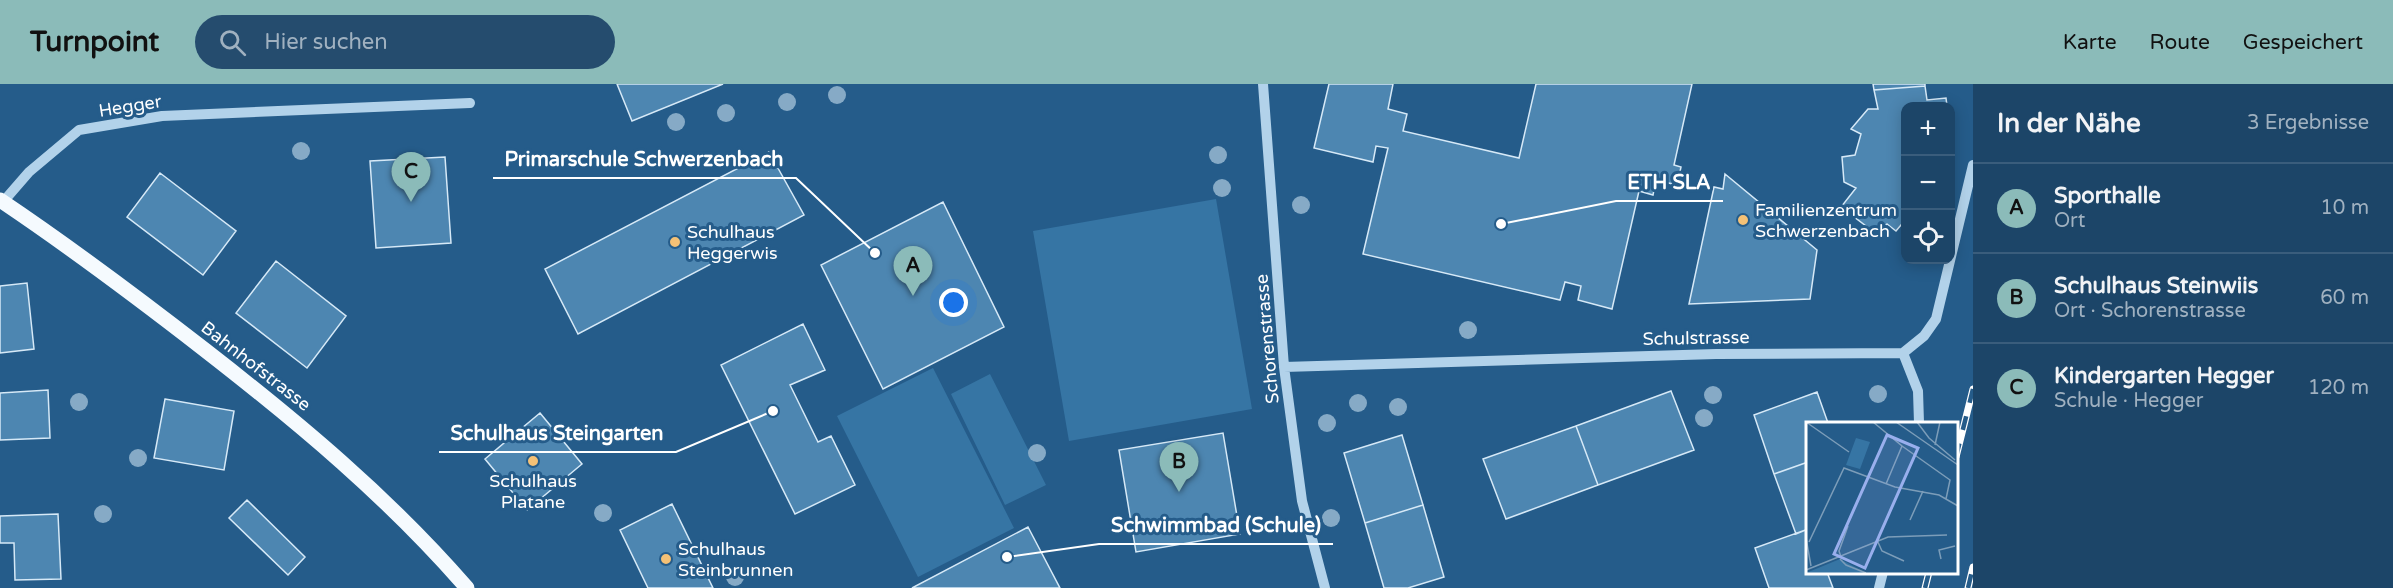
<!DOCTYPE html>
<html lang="de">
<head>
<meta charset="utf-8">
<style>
	body { margin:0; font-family:"Varela Round",sans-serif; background:#254c6e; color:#f1f3f6 }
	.controls { position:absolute; right:18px; top:18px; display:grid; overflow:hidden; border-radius:12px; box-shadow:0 3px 15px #0003 }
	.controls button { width:54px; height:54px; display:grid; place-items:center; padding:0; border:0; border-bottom:2px solid #3a5d7c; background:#1c4568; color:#f1f3f6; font:30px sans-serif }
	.you { position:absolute; left:954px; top:219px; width:21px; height:21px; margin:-15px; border:4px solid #fff; border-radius:50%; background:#1a73e8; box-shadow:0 0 0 9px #1a73e833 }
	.badge { display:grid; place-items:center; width:39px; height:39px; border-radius:50%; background:#8bbbb9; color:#111; font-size:20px; font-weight:700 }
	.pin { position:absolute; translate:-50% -50px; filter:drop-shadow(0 2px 3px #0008) }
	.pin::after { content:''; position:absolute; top:32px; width:21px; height:18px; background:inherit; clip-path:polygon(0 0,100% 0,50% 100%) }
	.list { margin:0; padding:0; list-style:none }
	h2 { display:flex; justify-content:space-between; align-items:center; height:78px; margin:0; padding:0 24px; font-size:26px }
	h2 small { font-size:20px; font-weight:400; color:#a0b1c0 }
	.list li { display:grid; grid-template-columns:39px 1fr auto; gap:18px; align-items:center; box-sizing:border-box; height:90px; padding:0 24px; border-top:2px solid #3a5d7c }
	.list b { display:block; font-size:22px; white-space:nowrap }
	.list p { margin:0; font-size:20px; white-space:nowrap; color:#a0b1c0 }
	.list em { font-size:20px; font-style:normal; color:#a0b1c0 }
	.icon { flex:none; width:33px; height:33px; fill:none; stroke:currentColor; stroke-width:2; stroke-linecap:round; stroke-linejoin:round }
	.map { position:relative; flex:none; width:1973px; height:504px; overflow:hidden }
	header { display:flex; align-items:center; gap:36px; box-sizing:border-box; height:84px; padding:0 30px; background:#8bbbb9; color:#111 }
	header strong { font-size:28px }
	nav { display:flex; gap:33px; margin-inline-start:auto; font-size:21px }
	.search { width:420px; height:54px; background:#254c6e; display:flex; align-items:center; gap:15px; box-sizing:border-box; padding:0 21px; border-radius:33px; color:#a0b1c0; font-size:22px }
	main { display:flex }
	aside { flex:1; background:#1c4568 }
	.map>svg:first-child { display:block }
	.green { fill:#3675a4 }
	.building { fill:#4d86b1; stroke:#d6e9f7; stroke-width:1.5 }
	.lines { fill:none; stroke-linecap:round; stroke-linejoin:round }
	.minor { stroke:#b2d2ea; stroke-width:10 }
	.major { stroke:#f5fafe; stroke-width:15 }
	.rail-casing { stroke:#fff; stroke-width:7 }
	.rail { stroke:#255c8a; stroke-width:4.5; stroke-dasharray:14; stroke-linecap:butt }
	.tree { fill:#86aac6 }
	.poi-dot { fill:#f4c176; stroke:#255c8a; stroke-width:2 }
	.labels { text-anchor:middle; stroke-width:6; stroke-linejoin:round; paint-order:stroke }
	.street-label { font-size:18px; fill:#fff; stroke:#255c8a }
	.poi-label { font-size:18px; fill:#fff; stroke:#255c8a; text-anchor:start }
	.inset-road { fill:none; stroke:#7c9db9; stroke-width:1.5 }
	.view { fill:#99afed; fill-opacity:0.15; stroke:#99afed; stroke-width:3 }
	.inset-edge { fill:none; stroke:#fff; stroke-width:3 }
	.leader { fill:none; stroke:#fff; stroke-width:2 }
	.callout-dot { fill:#fff; stroke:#255c8a; stroke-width:2 }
	.callout-label { font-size:20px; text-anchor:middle; font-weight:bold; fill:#fff; stroke:#255c8a; stroke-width:6; stroke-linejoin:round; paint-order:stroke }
</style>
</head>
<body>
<header>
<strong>Turnpoint</strong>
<div class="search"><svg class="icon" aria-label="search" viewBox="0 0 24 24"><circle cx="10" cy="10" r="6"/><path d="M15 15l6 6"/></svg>Hier suchen</div>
<nav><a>Karte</a><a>Route</a><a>Gespeichert</a></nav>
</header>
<main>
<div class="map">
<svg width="1973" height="504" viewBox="0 0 1973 504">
	<rect width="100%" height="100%" fill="#255c8a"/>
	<path class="green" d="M1216,115L1252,325L1069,357L1033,147Z
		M933,284L1014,444L918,493L837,332Z
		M990,290L1046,401L1005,421L951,310Z"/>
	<path class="building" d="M617,0H723L632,37Z
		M1329,0H1393L1388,25L1407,30L1403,47L1519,74L1536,0H1692L1674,81L1681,83L1677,101L1656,96L1653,111L1639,107L1612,225L1578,216L1581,202L1565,198L1560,216L1363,170L1388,64L1376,62L1373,78L1314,64Z
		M1873,0H1925V2L1874,6Z
		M1925,2L1927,16L1946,14L1947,22H1906V135L1896,147L1887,140L1878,151L1841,123L1856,104L1844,98L1842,73L1855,71L1861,50L1851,45L1868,25H1878L1874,6Z
		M769,68L804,131L578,250L545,185Z
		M445,73L451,159L376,164L370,77Z
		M160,89L236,147L203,191L127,133Z
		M1725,90L1817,166L1810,215L1689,220L1714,103L1723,105Z
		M943,118L1004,243L883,305L821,181Z
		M276,177L346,232L307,284L236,229Z
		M27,199L34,265L0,269V202Z
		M803,240L825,286L790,301L818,358L831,352L855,401L795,430L721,281Z
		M48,306L50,354L0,356V309Z
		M1671,307L1694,366L1598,401L1576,342Z
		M1817,308L1828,339H1808V378L1774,390L1754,331Z
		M165,315L234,327L224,386L154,374Z
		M540,329L582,380L527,426L485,375Z
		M1576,342L1598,401L1506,435L1483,375Z
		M1223,349L1240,450L1136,468L1119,366Z
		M1402,351L1423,421L1365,439L1344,369Z
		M1808,378V445L1796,450L1774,390Z
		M247,416L305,473L288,491L229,434Z
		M672,420L713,504H648L620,446Z
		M1423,421L1444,493L1408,504H1384L1365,439Z
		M58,430L61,495L15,496L14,459H0V432Z
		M1028,443L1060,504H912Z
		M1808,445V488H1827L1833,504H1769L1755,464Z"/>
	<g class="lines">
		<path class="minor" d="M1263,0L1284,283L1302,417L1325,504
			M3,118L29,88L79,46L162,32L470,19
			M1903,269L1918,307L1919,339
			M1284,283L1716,270L1903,269L1924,252L1936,235L1973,81
			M1879,504L1883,488"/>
		<path class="major" d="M0,116C70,163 138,214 205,266C299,339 389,414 467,504"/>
		<defs>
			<path id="rail" d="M1956,373L1973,305
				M1925,504L1929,488
				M1968,504L1973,483"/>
		</defs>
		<use href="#rail" class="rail-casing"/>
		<use href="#rail" class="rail"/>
	</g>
	<g class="tree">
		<circle cx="837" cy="11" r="9"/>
		<circle cx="787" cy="18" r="9"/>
		<circle cx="726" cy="29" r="9"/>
		<circle cx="676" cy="38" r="9"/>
		<circle cx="301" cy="67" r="9"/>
		<circle cx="1218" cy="71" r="9"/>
		<circle cx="1222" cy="104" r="9"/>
		<circle cx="1301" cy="121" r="9"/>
		<circle cx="1468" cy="246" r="9"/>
		<circle cx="1878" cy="310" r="9"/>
		<circle cx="1713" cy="311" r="9"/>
		<circle cx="79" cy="318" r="9"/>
		<circle cx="1358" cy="319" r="9"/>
		<circle cx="1398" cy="323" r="9"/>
		<circle cx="1704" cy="334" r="9"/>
		<circle cx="1327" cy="339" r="9"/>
		<circle cx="1037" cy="369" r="9"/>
		<circle cx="138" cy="374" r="9"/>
		<circle cx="603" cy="429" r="9"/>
		<circle cx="103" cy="430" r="9"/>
		<circle cx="1331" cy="434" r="9"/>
		<circle cx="735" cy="493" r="9"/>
	</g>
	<g class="poi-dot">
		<circle cx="1743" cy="136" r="6"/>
		<circle cx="675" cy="158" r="6"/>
		<circle cx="533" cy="377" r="6"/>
		<circle cx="666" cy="475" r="6"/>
	</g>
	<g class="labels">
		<g class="street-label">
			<text transform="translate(130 22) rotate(-9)" y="6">Hegger</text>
			<text transform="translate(1696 254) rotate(-1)" y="6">Schulstrasse</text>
			<text transform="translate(1267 255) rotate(-95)" y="6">Schorenstrasse</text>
			<text transform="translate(256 282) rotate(38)" y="6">Bahnhofstrasse</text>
		</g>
		<g class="poi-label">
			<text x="1755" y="132">Familienzentrum<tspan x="1755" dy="21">Schwerzenbach</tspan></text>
			<text x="687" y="154">Schulhaus<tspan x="687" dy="21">Heggerwis</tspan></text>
			<text x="533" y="403" text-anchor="middle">Schulhaus<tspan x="533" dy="21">Platane</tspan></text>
			<text x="678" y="471">Schulhaus<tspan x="678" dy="21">Steinbrunnen</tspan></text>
		</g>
	</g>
	<g transform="translate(1806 338)">
		<rect width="152" height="152" fill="#255c8a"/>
		<path d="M50,16L64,20L54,47L40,43ZM34,137L60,151H0Z" fill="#3675a4"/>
		<path class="inset-road" d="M0,0L43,30M67,0L96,24L80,62M90,0L152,43M111,0L123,16L149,38M129,23L134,0M96,24L144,58L140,77M104,98L117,69M0,116L5,144M71,118L76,129L98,139M3,120L38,46L89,65L133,73L152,84M35,135L33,129L42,104M34,137L40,143L60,151M135,137L133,128L149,124M0,148L82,115L141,113"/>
		<path class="view" d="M81,13L112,26L59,146L28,132Z"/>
		<rect width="152" height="152" class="inset-edge"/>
	</g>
	<path class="leader" d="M875 169L796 94H493M1501 140L1616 117H1723M773 327L676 368H439M1007 473L1099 460H1333"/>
	<g class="callout-dot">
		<circle cx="875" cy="169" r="6"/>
		<circle cx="1501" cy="140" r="6"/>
		<circle cx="773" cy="327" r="6"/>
		<circle cx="1007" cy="473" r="6"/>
	</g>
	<g class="callout-label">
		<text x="644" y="82">Primarschule Schwerzenbach</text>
		<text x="1669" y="105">ETH SLA</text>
		<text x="557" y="356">Schulhaus Steingarten</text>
		<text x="1216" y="448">Schwimmbad (Schule)</text>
	</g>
</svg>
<div class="controls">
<button>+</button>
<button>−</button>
<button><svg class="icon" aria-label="locate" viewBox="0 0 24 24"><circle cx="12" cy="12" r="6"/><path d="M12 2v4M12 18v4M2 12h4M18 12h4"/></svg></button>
</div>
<div class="you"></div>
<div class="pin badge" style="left:913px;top:212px">A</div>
<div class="pin badge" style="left:1179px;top:408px">B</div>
<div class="pin badge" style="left:411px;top:118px">C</div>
</div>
<aside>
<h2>In der Nähe<small>3 Ergebnisse</small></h2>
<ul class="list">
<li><span class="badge">A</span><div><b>Sporthalle</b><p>Ort</p></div><em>10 m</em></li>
<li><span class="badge">B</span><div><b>Schulhaus Steinwiis</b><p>Ort · Schorenstrasse</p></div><em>60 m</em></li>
<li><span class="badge">C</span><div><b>Kindergarten Hegger</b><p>Schule · Hegger</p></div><em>120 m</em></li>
</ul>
</aside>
</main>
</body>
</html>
